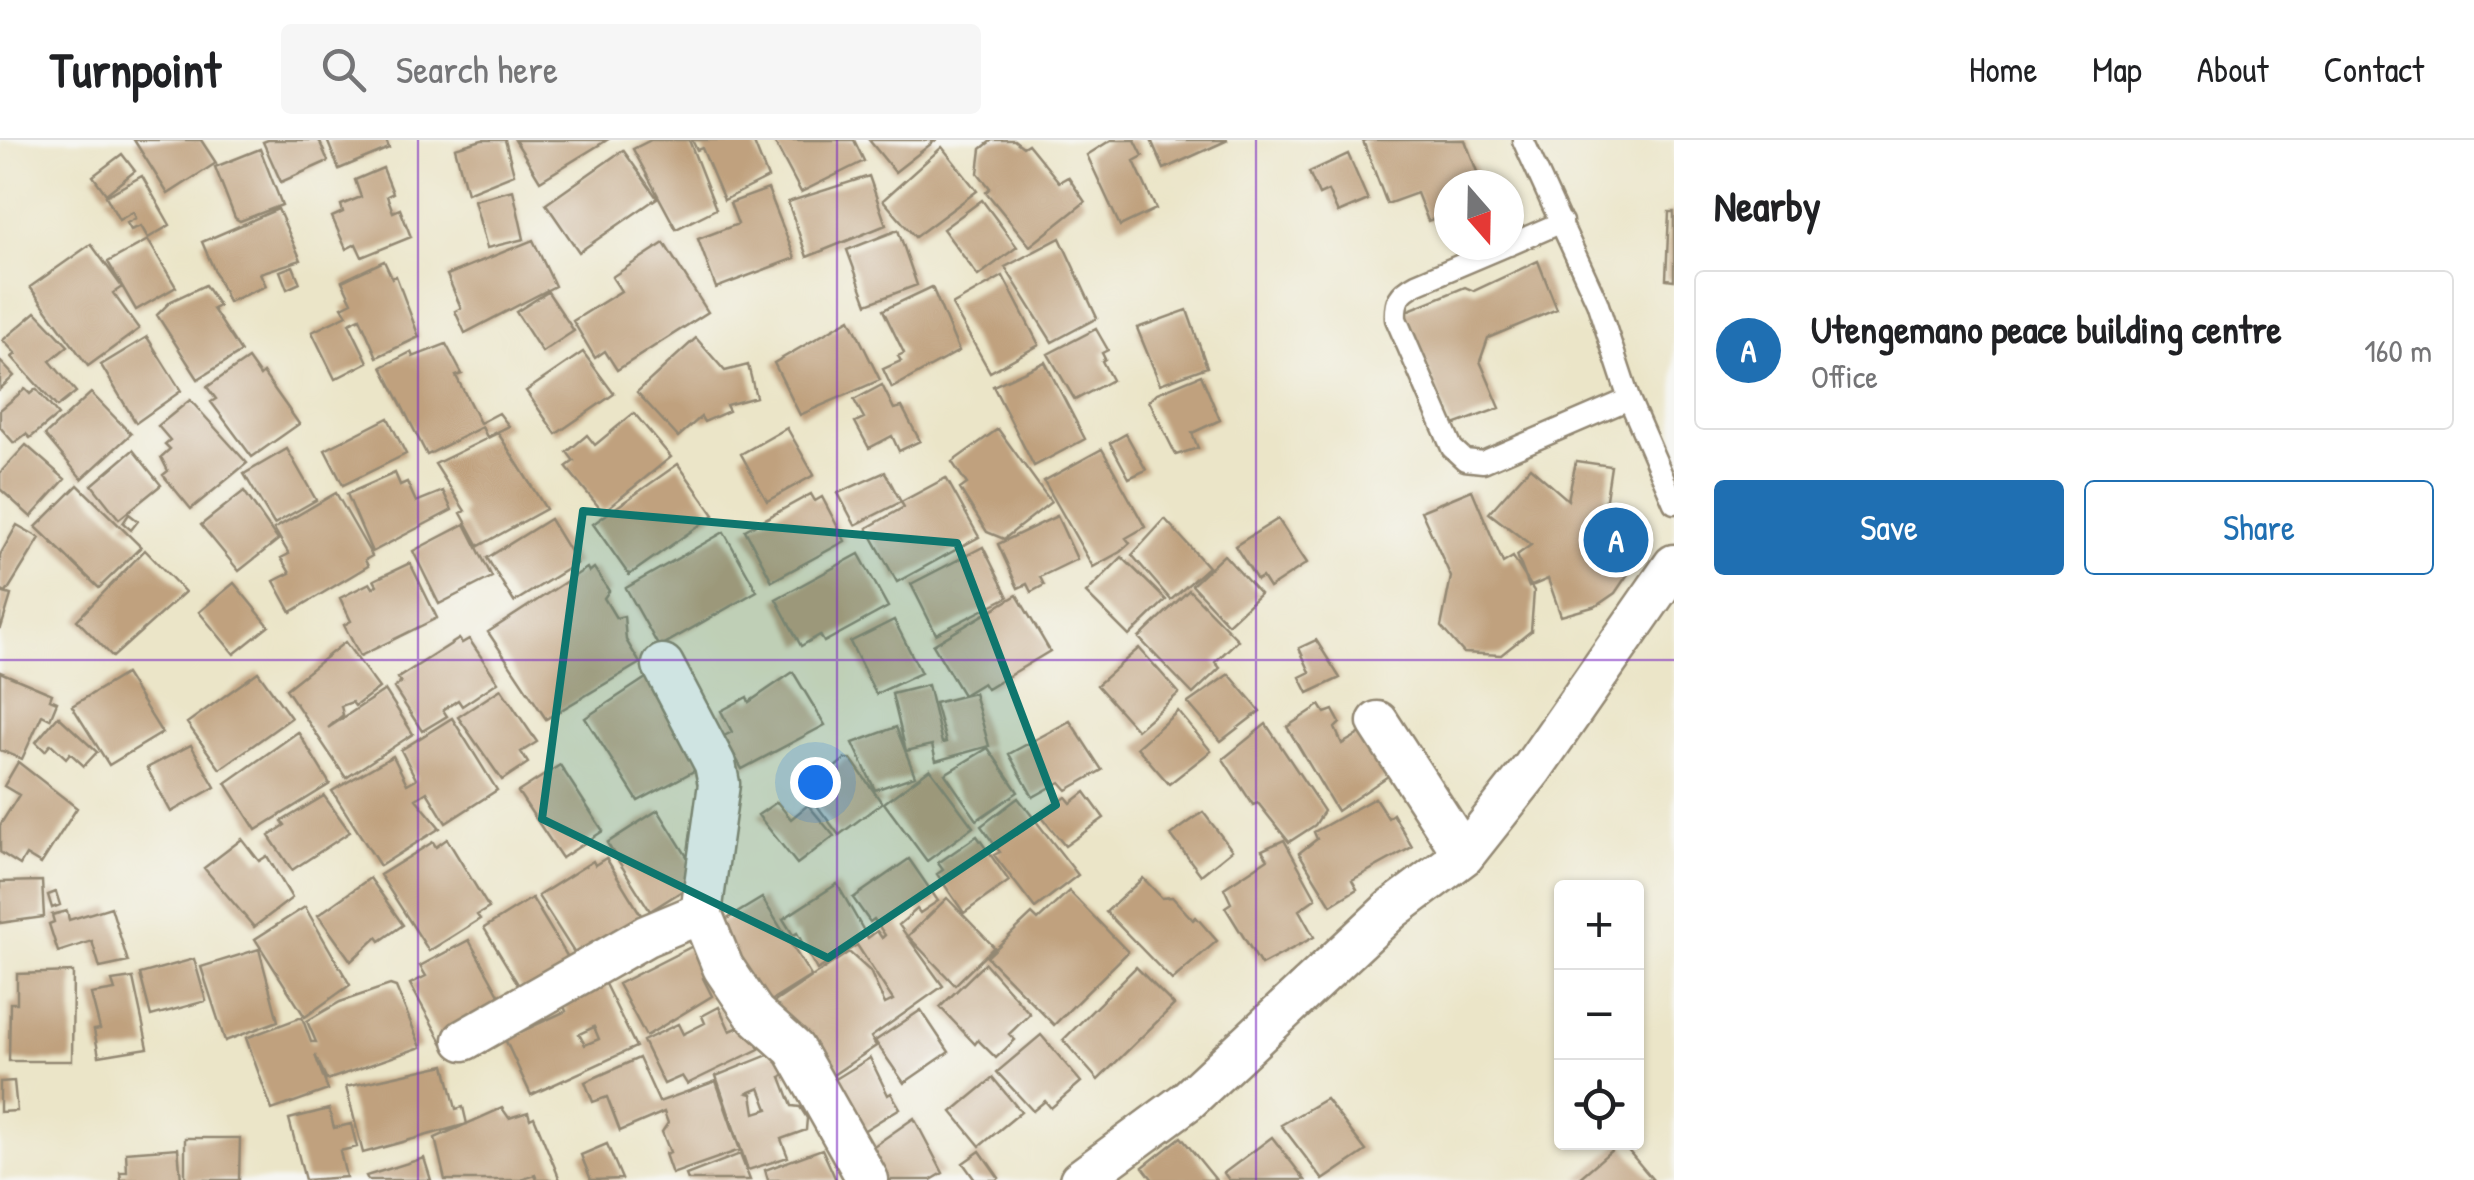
<!DOCTYPE html>
<html lang="en">
<head>
<meta charset="utf-8">
<style>
	body { margin:0; font-family:"Patrick Hand",sans-serif; background:#f6f6f6; color:#202124 }
	.controls { position:absolute; right:30px; bottom:30px; display:grid; overflow:hidden; border-radius:10px; box-shadow:0 2px 8px #0004 }
	.controls button { width:90px; height:90px; display:grid; place-items:center; padding:0; border:0; border-bottom:2px solid #e0e0e0; background:#fff; color:#202124; font:50px sans-serif }
	.compass { position:absolute; left:1434px; top:30px; width:90px; height:90px; border-radius:50%; background:#fff; box-shadow:0 2px 8px #0004; rotate:160deg }
	.you { position:absolute; left:815px; top:642px; width:35px; height:35px; margin:-25px; border:8px solid #fff; border-radius:50%; background:#1a73e8; box-shadow:0 0 0 15px #1a73e833 }
	.badge { display:grid; place-items:center; width:65px; height:65px; border-radius:50%; background:#1f6fb2; color:#fff; font-size:32px; font-weight:700 }
	.pin { position:absolute; translate:-50% -50%; border:5px solid #fff; box-shadow:0 2px 10px #0006 }
	.list { margin:0; padding:0; list-style:none }
	h2 { display:flex; justify-content:space-between; align-items:center; height:130px; margin:0; padding:0 40px; font-size:42px }
	h2 small { font-size:32px; font-weight:400; color:#757577 }
	.list li { display:grid; grid-template-columns:65px 1fr auto; gap:30px; align-items:center; box-sizing:border-box; height:160px; margin:0 20px 20px; padding:0 20px; border:2px solid #e0e0e0; border-radius:10px }
	.list b { display:block; font-size:38px; white-space:nowrap }
	.list p { margin:0; font-size:32px; white-space:nowrap; color:#757577 }
	.list em { font-size:32px; font-style:normal; color:#757577 }
	.actions { display:flex; gap:20px; padding:30px 40px }
	.actions a { flex:1; padding:22px 0; border:2px solid #1f6fb2; border-radius:10px; text-align:center; font-size:35px; color:#1f6fb2 }
	.actions .main { background:#1f6fb2; color:#fff }
	.icon { flex:none; width:55px; height:55px; fill:none; stroke:currentColor; stroke-width:2; stroke-linecap:round; stroke-linejoin:round }
	.map { position:relative; flex:none; width:1674px; height:1040px; overflow:hidden }
	header { display:flex; align-items:center; gap:60px; box-sizing:border-box; height:140px; padding:0 50px; background:#fff; border-bottom:2px solid #e0e0e0 }
	header strong { font-size:48px }
	nav { display:flex; gap:55px; margin-inline-start:auto; font-size:35px }
	.search { width:700px; height:90px; background:#f6f6f6; display:flex; align-items:center; gap:25px; box-sizing:border-box; padding:0 35px; border-radius:10px; color:#757577; font-size:38px }
	main { display:flex }
	aside { flex:1; background:#fff }
	.map>svg:first-child { display:block }
	.building { fill:#c0a17e; fill-rule:evenodd }
	.lines { fill:none; stroke-linecap:round; stroke-linejoin:round }
	.lane-casing { stroke:#938873; stroke-width:25 }
	.street-casing { stroke:#938873; stroke-width:45 }
	.lane { stroke:#fff; stroke-width:20 }
	.street { stroke:#fff; stroke-width:40 }
	.marked { fill:#0f766e; fill-opacity:0.2; stroke:#0f766e; stroke-width:8; stroke-linejoin:round }
	.grid { fill:none; stroke:#7b2cbf; stroke-width:2.5; stroke-opacity:0.55 }
</style>
</head>
<body>
<header>
<strong>Turnpoint</strong>
<div class="search"><svg class="icon" aria-label="search" viewBox="0 0 24 24"><circle cx="10" cy="10" r="6"/><path d="M15 15l6 6"/></svg>Search here</div>
<nav><a>Home</a><a>Map</a><a>About</a><a>Contact</a></nav>
</header>
<main>
<div class="map">
<svg width="1674" height="1040" viewBox="0 0 1674 1040">
	<rect width="100%" height="100%" fill="#f6f6f2"/>
	<filter id="ink" filterUnits="userSpaceOnUse"><feTurbulence type="fractalNoise" baseFrequency=".01" numOctaves="2"/><feDisplacementMap in="SourceGraphic" scale="20" xChannelSelector="R" yChannelSelector="G"/><feConvolveMatrix kernelMatrix="1 2 1 2 8 2 1 2 1" color-interpolation-filters="sRGB"/></filter>
	<filter id="wash" filterUnits="userSpaceOnUse"><feTurbulence type="fractalNoise" baseFrequency=".0048" numOctaves="4" result="noise"/><feDisplacementMap in="SourceGraphic" scale="40" xChannelSelector="R" yChannelSelector="G"/><feGaussianBlur stdDeviation="2.25" result="paint"/><feColorMatrix in="noise" values="0 0 0 0 0 0 0 0 0 0 0 0 0 0 0 0 0 1.4 0 .05"/><feComposite in="paint" operator="in"/></filter>
	<g filter="url(#wash)">
		<rect width="100%" height="100%" fill="#ebe5c8"/>
		<g id="blocks">
			<path class="building" d="M134,0H201L216,23L168,54Z
				M268,0H319L328,21L281,42L263,2Z
				M327,0H386L389,8L339,29Z
				M482,0H505L514,34L467,53L455,8Z
				M515,0H607L540,41Z
				M651,0H689L716,69L676,89L633,9Z
				M692,0H759L754,3L768,38L724,60L702,8L697,10Z
				M780,0H854L864,21L801,52L775,3Z
				M869,0H936L895,32Z
				M992,0H1014L1023,7L1028,4L1059,42L1068,37L1085,62L1030,106L986,52L990,48L978,33L981,9Z
				M1111,0H1135L1143,16L1134,21L1156,69L1120,86L1087,15Z
				M1151,0H1228L1164,29Z
				M1367,0H1465L1482,45H1449V73L1428,81L1417,53L1387,64L1363,1Z
				M942,7L977,51L915,97L883,60Z
				M260,9L282,65L240,81L235,78L215,27Z
				M623,10L657,58L579,112L546,64Z
				M122,14L135,31L106,54L93,36Z
				M1348,14L1368,60L1338,73L1328,51L1319,55L1309,32Z
				M383,28L393,53L387,56L393,72L400,69L411,97L362,117L356,104L346,109L332,77L343,72L341,65L361,57L355,40Z
				M142,36L170,85L148,98L141,86L131,90L127,83L136,78L133,72L119,80L106,56Z
				M869,36L886,85L807,117L788,62Z
				M768,49L795,118L716,148L698,99L738,84L730,63Z
				M513,50L524,99L487,108L474,60Z
				M982,60L1017,107L978,136L943,89Z
				M278,69L301,120L260,133L266,146L228,162L202,102Z
				M1669,72H1674V140L1666,139Z
				M898,90L917,145L867,164L847,110Z
				M1060,98L1097,178L1052,202L1005,127Z
				M148,100L176,147L136,170L108,122Z
				M533,100L555,146L465,193L455,171L461,168L447,135Z
				M664,103L708,172L617,230L605,211L595,218L573,181L621,151L612,137Z
				M91,104L122,147L113,153L139,189L88,226L30,147Z
				M384,121L392,138L396,136L419,197L377,217L360,178L349,183L368,222L335,239L312,192L347,175L342,167L352,162L342,141Z
				M1538,121L1557,169L1488,198L1480,221L1500,268L1451,286L1404,172L1465,147L1474,151Z
				M293,126L300,143L287,149L280,131Z
				M1003,136L1039,205L990,232L952,165Z
				M205,145L219,166L213,169L241,212L198,239L157,175L171,161Z
				M932,147L959,211L892,248L883,229L901,221L898,216L904,213L883,170Z
				M548,152L574,191L542,212L516,172Z
				M1187,170L1207,227L1160,244L1137,188Z
				M36,172L68,206L50,221L76,252L57,267L12,217L16,214L3,200Z
				M850,179L880,240L800,275L774,223Z
				M1096,189L1108,210L1102,213L1105,219L1102,221L1112,240L1075,260L1048,214Z
				M147,197L181,251L136,283L101,225Z
				M696,198L725,231L748,225L756,257L726,265L729,271L704,282L701,277L678,297L637,252Z
				M446,204L462,234L456,236L480,283L499,273L509,286L487,297L482,287L427,315L382,227L411,212L413,217Z
				M583,212L614,254L556,294L526,251Z
				M248,219L260,236L263,233L299,284L252,317L211,262L216,259L207,247Z
				M0,221L14,236L0,249Z
				M1045,222L1085,299L1034,326L993,246Z
				M1201,235L1220,280L1192,293L1198,308L1176,315L1149,261L1157,253Z
				M882,245L894,269L902,267L920,301L899,311L892,296L869,308L855,282L864,278L854,260Z
				M25,249L30,254L36,249L58,275L30,298L26,294L14,303L0,287V270Z
				M91,253L131,294L82,339L45,295Z
				M190,260L247,323L191,369L163,335L168,331L161,317L170,309L165,304L170,300L158,286Z
				M634,273L671,317L603,372L566,327L574,321L567,312L587,295L595,305Z
				M388,278L406,314L343,345L325,310Z
				M787,288L814,335L767,361L741,314Z
				M998,289L1051,362L1004,399L987,392L960,349L967,344L952,322Z
				M498,293L546,369L479,406L461,373L465,371L435,324Z
				M1126,294L1146,330L1129,338L1110,303Z
				M26,305L65,339L31,377L0,349V333Z
				M287,309L316,360L274,384L244,334Z
				M1102,309L1145,387L1126,398L1130,403L1120,412L1093,427L1044,341Z
				M133,310L161,345L119,379L92,345Z
				M1576,321L1611,326L1604,372L1639,377L1641,398L1630,431L1615,453L1596,466L1561,476L1548,439L1529,447L1517,415L1531,405L1489,373L1530,327L1568,360Z
				M678,324L714,375L629,435L593,384Z
				M885,332L901,362L946,338L979,397L897,442L867,388L904,367L901,362L855,385L838,353Z
				M395,333L400,345L407,342L416,362L443,351L452,370L372,412L347,354Z
				M78,345L141,407L99,448L36,387Z
				M1472,350L1503,423L1513,417L1534,451L1531,491L1501,515L1464,513L1441,487L1451,437L1421,371Z
				M244,351L278,400L239,431L201,385Z
				M336,353L372,416L365,420L368,426L291,472L274,441L290,433L281,418L289,414L274,389Z
				M811,354L815,361L822,357L845,401L772,441L745,390Z
				M129,374L138,381L131,390L123,383Z
				M1057,376L1077,419L1040,437L1044,445L1031,452L1027,444L1018,448L998,404Z
				M550,379L577,423L514,462L487,418Z
				M1165,379L1208,427L1171,460L1132,415Z
				M1278,379L1307,423L1269,448L1262,437L1257,440L1235,406Z
				M465,384L492,437L439,464L413,411Z
				M17,385L40,398L6,453L0,450V415Z
				M724,392L757,451L659,507L626,448Z
				M983,407L1008,457L936,494L911,444Z
				M145,410L185,452L113,517L77,480Z
				M859,414L888,467L824,502L820,495L801,506L776,459Z
				M1224,415L1260,454L1228,484L1192,445Z
				M1122,417L1166,460L1129,496L1086,453Z
				M410,423L437,478L360,516L344,485L351,481L340,458L370,443L373,448L377,445L374,440Z
				M587,428L589,432L594,428L609,451L604,458L616,478L624,476L626,500L640,523L546,579L488,492Z
				M234,443L269,486L234,514L199,472Z
				M1189,450L1238,500L1215,522L1220,528L1193,554L1139,498Z
				M0,452L11,455L1,488H0Z
				M1017,455L1050,511L987,549L983,543L963,555L933,505Z
				M894,480L921,533L876,554L850,502Z
				M459,499L462,503L469,499L498,542L462,566L458,560L443,570L447,576L422,591L394,548L401,543L398,538Z
				M1316,500L1340,538L1308,553L1300,537L1310,532L1299,508Z
				M345,502L379,548L355,566L352,562L341,566L343,575L328,588L385,550L413,594L346,638L286,549Z
				M1139,508L1179,553L1137,590L1097,545Z
				M0,532L52,554L50,559L57,562L50,579L42,575L22,619L0,610Z
				M258,532L291,578L220,629L187,583Z
				M793,532L825,585L742,629L724,596L732,592L721,571L747,557L749,562Z
				M125,534L162,593L109,625L72,566Z
				M1229,534L1260,571L1221,601L1188,563Z
				M649,536L703,626L638,661L585,578Z
				M928,545L942,603L946,602L935,563L974,553L989,606L936,621L932,605L906,611L892,554Z
				M501,549L537,602L521,612L528,623L502,640L458,577Z
				M1320,565L1325,573L1333,570L1340,583L1335,588L1342,604L1368,589L1394,632L1337,671L1287,587Z
				M1178,571L1211,611L1169,644L1137,607Z
				M58,576L97,612L84,626L70,613L66,618L51,604L45,611L36,602Z
				M452,578L497,650L446,683L427,652L416,659L440,688L380,726L332,651L393,616L407,644L416,639L401,610Z
				M1070,581L1102,630L1067,650L1060,642L1033,657L1009,614Z
				M1266,584L1324,671L1315,685L1289,702L1258,663L1253,665L1223,619Z
				M896,587L915,636L875,650L853,603Z
				M298,592L330,644L256,690L226,643Z
				M191,605L215,647L171,672L147,628Z
				M988,608L1018,652L977,680L945,634Z
				M845,619H851L882,663L839,695L806,651Z
				M18,622L77,668L41,724L26,715L20,725L0,712V685L19,655L4,646Z
				M560,625L603,691L562,718L518,652Z
				M930,629L973,687L927,721L884,663Z
				M1085,652L1104,678L1065,706L1041,676L1066,657L1071,663Z
				M324,656L350,692L292,730L269,696L285,685L282,681Z
				M1018,658L1078,735L1035,768L994,715L1000,712L981,686Z
				M1375,658L1388,678L1393,674L1412,707L1352,740L1357,749L1331,765L1299,713L1317,699L1314,692Z
				M777,662L791,679L808,665L834,696L797,724L758,675Z
				M658,670L701,739L650,771L607,703Z
				M1203,672L1232,710L1201,735L1171,695Z
				M977,696L1009,741L964,773L937,734L943,730L938,723Z
				M242,699L259,721L267,716L292,758L254,787L204,728Z
				M447,699L489,768L477,775L480,779L429,811L380,735L433,702L436,707Z
				M1284,700L1316,758L1299,770L1314,797L1261,825L1225,767L1231,763L1224,748L1268,719L1262,710Z
				M606,718L649,788L584,828L538,756L593,721L595,725Z
				M909,719L938,761L920,773L917,769L899,785L943,846L871,897L876,906L827,939L773,863L849,812L870,831L885,864L893,860L857,805L817,830L797,793L793,795L783,779L837,744L868,798L877,791L882,798L885,795L874,779L870,782L853,758Z
				M370,738L403,785L380,801L377,797L351,821L318,775Z
				M1143,738L1162,758L1172,757L1193,780L1196,777L1217,801L1172,840L1106,772Z
				M42,741L44,777L0,783V742Z
				M1069,751L1128,812L1054,885L987,817L1032,774L1038,780Z
				M56,752L60,765L52,768L48,755Z
				M532,758L575,829L527,859L484,788Z
				M762,758L811,836L763,866L714,787Z
				M947,758L994,807L955,845L908,796Z
				M111,767L128,822L100,828L92,801L58,812L49,784L54,782L52,775L67,771L69,780Z
				M305,767L350,845L305,877L255,799Z
				M469,800L507,869L443,904L410,844L426,836L420,826Z
				M693,806L708,834L703,838L712,856L646,896L618,844Z
				M259,809L278,881L225,901L201,827Z
				M194,819L206,861L151,876L140,834Z
				M985,823L1030,874L1009,894L1015,900L996,918L978,900L975,904L940,867Z
				M1136,827L1174,865L1098,940L1063,900Z
				M73,832L72,921H9L10,863H17V834Z
				M133,838L148,908L99,916L94,890L100,889L91,854L115,850L112,841Z
				M604,842L636,907L531,955L505,899L566,871L562,861ZM594,887L599,899L585,905L579,894Z
				M390,845L396,847L421,907L327,940L315,915L328,950L272,970L246,898L302,877L311,902H316L307,881L340,862Z
				M719,867L730,891L746,884L759,909L687,944L682,936L664,944L643,901L678,884L683,894L705,883L702,876Z
				M921,870L949,912L904,943L875,901Z
				M1041,895L1081,942L1051,968L1045,961L1033,971L997,932Z
				M783,909L797,931L781,937L792,966L800,967L807,978L806,990L781,999L788,1017L748,1030L716,936ZM760,948L768,969L755,973L752,954L748,953Z
				M639,918L659,962L716,941L740,1010L672,1034L665,1014L670,1012L662,992L668,983L664,972L620,991L607,957L593,962L585,942Z
				M870,918L888,955L891,953L900,968L863,991L829,943Z
				M445,925L456,969L463,967L467,984L363,1013L346,947Z
				M993,938L1021,972L980,1006L952,972Z
				M14,941L17,971L0,972V942Z
				M1326,959L1366,1011L1323,1040L1281,985Z
				M502,968L509,978L528,972L530,979L534,977L560,1040H537L535,1035L521,1040H445L435,998Z
				M329,969L334,988L351,984L357,1007L340,1011L346,1037L305,1040L289,979Z
				M914,978L943,1033L931,1040H882L865,1012Z
				M1181,997L1216,1040H1153L1143,1027Z
				M1272,997L1305,1040H1229L1224,1033Z
				M185,998H240L239,1040H185Z
				M1621,1002L1653,1040H1577Z
				M607,1004L622,1039L591,1040L581,1015Z
				M178,1008L181,1040H121L120,1032H127L126,1012Z
				M822,1009L836,1040H768L765,1030Z
				M980,1011L999,1038L996,1040H975L963,1023Z
				M740,1014L750,1040H688L686,1035Z
				M424,1018L431,1040H368L366,1036Z"/>
		</g>
	</g>
	<g filter="url(#ink)">
		<use href="#blocks" fill-opacity="0" stroke="#938873" stroke-width="2.5"/>
		<g class="lines">
			<defs>
				<path id="lane" d="M1523,0L1597,162L1629,259L1674,363
					M1508,105L1416,144C1399,153 1395,161 1396,179L1452,308L1465,320L1483,322L1629,259
					M1509,105L1562,82"/>
				<path id="street" d="M663,525L715,624L719,644L701,773L723,827L754,873L794,909L868,1040
					M1378,582L1464,715
					M464,900L646,796L701,773
					M1080,1040L1187,961L1392,769L1464,715L1532,629L1674,425"/>
			</defs>
			<use href="#lane" class="lane-casing"/>
			<use href="#street" class="street-casing"/>
			<use href="#lane" class="lane"/>
			<use href="#street" class="street"/>
		</g>
	</g>
	<path class="marked" d="M583,371L957,403L1056,665L828,818L542,679Z"/>
	<path class="grid" d="M418,0V1040M837,0V1040M1256,0V1040M0,520H1674"/>
</svg>
<div class="controls">
<button>+</button>
<button>−</button>
<button><svg class="icon" aria-label="locate" viewBox="0 0 24 24"><circle cx="12" cy="12" r="6"/><path d="M12 2v4M12 18v4M2 12h4M18 12h4"/></svg></button>
</div>
<svg class="compass" viewBox="-18 -18 36 36"><path d="M0-13l5 13h-10z" fill="#e53935"/><path d="M0 13l5-13h-10z" fill="#757577"/></svg>
<div class="you"></div>
<div class="pin badge" style="left:1616px;top:400px">A</div>
</div>
<aside>
<h2>Nearby<small></small></h2>
<ul class="list">
<li><span class="badge">A</span><div><b>Utengemano peace building centre</b><p>Office</p></div><em>160 m</em></li>
</ul>
<div class="actions"><a class="main">Save</a><a>Share</a></div>
</aside>
</main>
</body>
</html>
